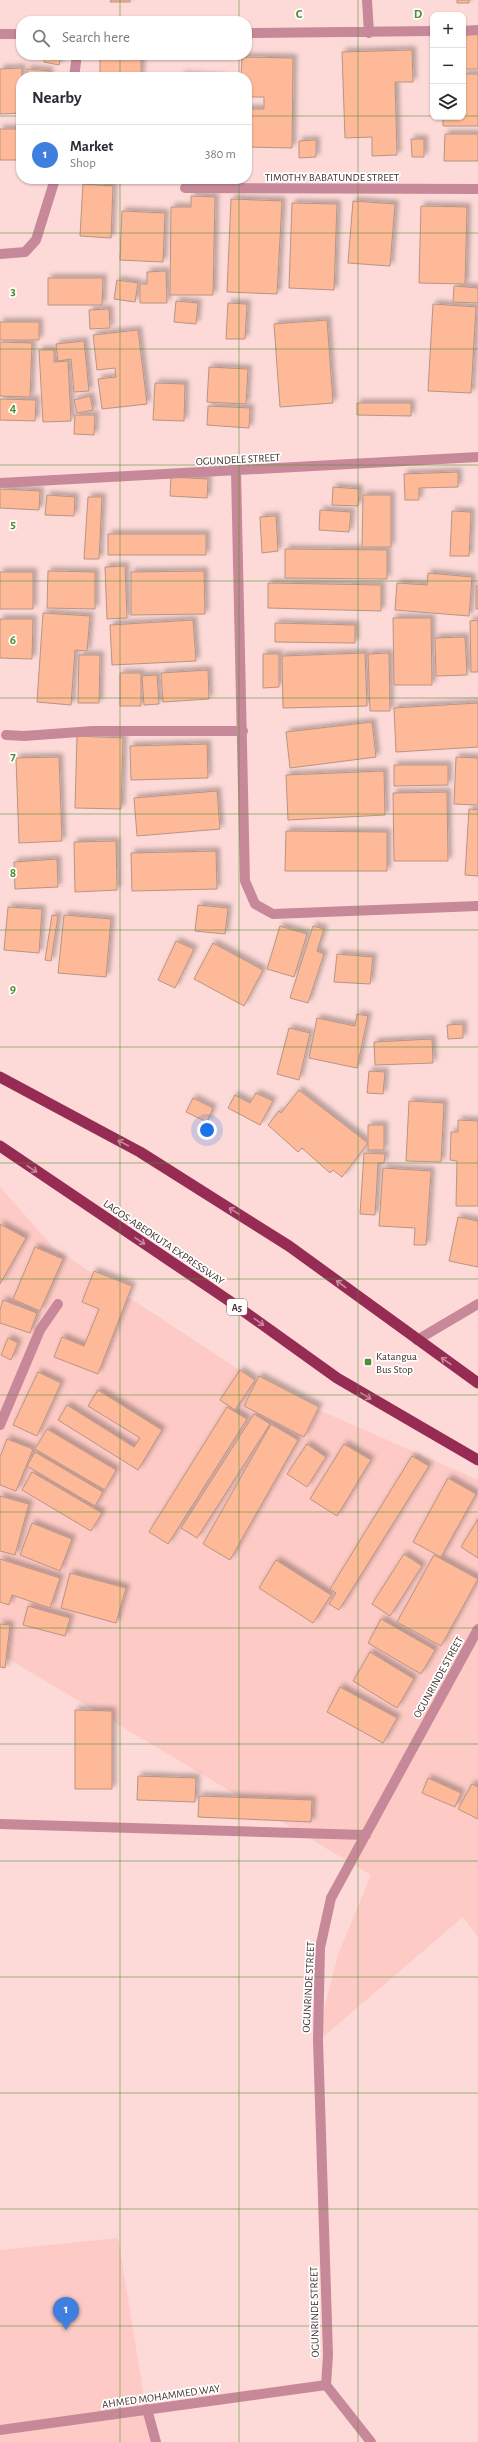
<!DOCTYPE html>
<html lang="en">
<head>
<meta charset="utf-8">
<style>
	body { margin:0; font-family:"Alegreya Sans",sans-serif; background:#f7f7f7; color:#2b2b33 }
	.controls { position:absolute; right:12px; top:12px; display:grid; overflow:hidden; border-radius:8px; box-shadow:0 1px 3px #0004 }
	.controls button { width:36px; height:36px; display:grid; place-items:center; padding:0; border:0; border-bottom:1px solid #e1e1e2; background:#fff; color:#2b2b33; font:20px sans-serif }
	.you { position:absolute; left:207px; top:1130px; width:14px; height:14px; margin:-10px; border:3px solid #fff; border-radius:50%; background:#1a73e8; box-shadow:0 0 0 6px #1a73e833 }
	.badge { display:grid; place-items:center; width:26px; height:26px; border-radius:50%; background:#2563eb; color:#fff; font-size:13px; font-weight:700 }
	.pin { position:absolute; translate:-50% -33px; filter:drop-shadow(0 1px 2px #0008) }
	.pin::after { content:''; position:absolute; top:21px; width:14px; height:12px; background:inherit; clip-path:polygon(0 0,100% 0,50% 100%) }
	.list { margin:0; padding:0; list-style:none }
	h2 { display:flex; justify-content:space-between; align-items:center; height:52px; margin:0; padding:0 16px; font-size:17px }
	h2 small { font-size:13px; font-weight:400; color:#7c7c81 }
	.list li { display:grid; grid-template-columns:26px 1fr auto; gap:12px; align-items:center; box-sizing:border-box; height:60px; padding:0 16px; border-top:1px solid #e1e1e2 }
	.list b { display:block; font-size:15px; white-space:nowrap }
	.list p { margin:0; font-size:13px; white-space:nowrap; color:#7c7c81 }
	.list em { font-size:13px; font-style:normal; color:#7c7c81 }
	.icon { flex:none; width:22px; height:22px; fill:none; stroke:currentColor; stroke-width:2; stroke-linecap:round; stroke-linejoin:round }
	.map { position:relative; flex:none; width:478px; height:2442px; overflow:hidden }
	.search { position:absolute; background:#fff; box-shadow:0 1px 3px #0004; left:16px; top:16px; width:236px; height:44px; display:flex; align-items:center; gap:10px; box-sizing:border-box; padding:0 14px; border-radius:16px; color:#7c7c81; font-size:15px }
	.panel { position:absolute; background:#fff; box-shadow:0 1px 3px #0004; left:16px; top:72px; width:236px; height:112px; border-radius:16px }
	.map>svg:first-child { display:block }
	.built { fill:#fdcac5 }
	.building { fill:#feb998; stroke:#b89584; filter:url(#shadow) }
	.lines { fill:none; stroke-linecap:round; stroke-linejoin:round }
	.minor { stroke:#c78999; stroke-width:10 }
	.trunk { stroke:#962c53; stroke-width:11 }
	.oneway { stroke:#c58ba0 }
	.grid { fill:none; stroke:#519032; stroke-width:1; stroke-opacity:0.55 }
	.poi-dot { fill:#519032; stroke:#fff; stroke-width:1.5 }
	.labels { text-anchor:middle; stroke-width:3.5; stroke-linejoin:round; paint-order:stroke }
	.shield { fill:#fff; stroke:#7a6f6d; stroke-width:1 }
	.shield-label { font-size:10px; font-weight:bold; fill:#41312f }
	.street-label { font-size:11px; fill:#41312f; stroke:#fff }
	.poi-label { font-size:11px; fill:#41312f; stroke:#fff; text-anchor:start }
	.grid-label { font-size:13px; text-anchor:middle; font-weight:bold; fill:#519032; stroke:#fff; stroke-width:3.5; stroke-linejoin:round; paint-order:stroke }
</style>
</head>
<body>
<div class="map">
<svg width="478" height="2442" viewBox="0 0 478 2442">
	<defs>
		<filter id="shadow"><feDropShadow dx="3.5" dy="-3.5" stdDeviation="2" flood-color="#0004"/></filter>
	</defs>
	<rect width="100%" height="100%" fill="#fddad7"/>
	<path class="built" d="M0,1187L54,1248L262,1385L478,1480V1937L463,1917L315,2044L339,1952L371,1875L0,1654Z
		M118,2238L146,2409L155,2442H0V2250Z"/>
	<path class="building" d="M111,0H130V2H110Z
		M457,0H469V3H457Z
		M466,32L478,33V69H464Z
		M412,50L413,82H395L397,155L372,156V137L345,138L342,52Z
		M45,55H61L59,65L44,62Z
		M100,55H141V77H100Z
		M242,57L293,58L292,148L247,147V109H264V97H247V77H241Z
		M22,68L21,113L0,114V69Z
		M27,69L50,71L49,77H27Z
		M463,74H478V126H443V117H463Z
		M181,75L221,77H180Z
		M0,129H21V160H0Z
		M445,134H478V161H444Z
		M411,139H424V157H412Z
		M316,140V157L299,158V141Z
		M83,184L113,186L111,238L80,236Z
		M191,196L215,197L213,295H170L171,207H191Z
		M231,199L282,201L277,294L227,292Z
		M353,201L395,204L390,266L348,263Z
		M292,203L337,204L334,290L289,288Z
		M421,206L467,207L465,284L419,283Z
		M122,211L165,213L163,262L120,260Z
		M166,271L167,303H140V284H147V272Z
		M48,278H103L102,305H48Z
		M117,280L138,283L135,302L114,299Z
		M454,286L478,288V303L453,302Z
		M176,301L198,303L196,324L174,322Z
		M228,303L247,304L245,339H226Z
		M433,304L476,307L471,393L428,391Z
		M109,309L110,328L90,329L89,310Z
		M327,320L333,403L280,407L274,324Z
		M0,322H39V340H0Z
		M138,330L147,404L102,409L98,379L116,377L115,368L97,370L93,335Z
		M84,341L89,391L74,392L71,359L58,361L56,344Z
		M0,342L32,343L30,397L0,396Z
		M39,350H54V362L68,361L71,421L43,422Z
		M209,367L248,369L246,404L207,402Z
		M155,383L185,384L184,421L153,420Z
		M90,396L93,410L77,413L74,400Z
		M0,399L36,400L35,421L0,420Z
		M357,403H411V416L357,415Z
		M208,406L250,408L249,428L207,425Z
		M75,415H95L94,435L74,434Z
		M458,472V487L419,488V500H405L404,474Z
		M171,477L208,479L207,498L170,496Z
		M333,487L359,489L358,506L332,505Z
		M0,489L40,491L39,510L0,508Z
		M47,495L75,497L74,516L45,515Z
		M363,495H391V547H362Z
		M88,497H102L99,559H84Z
		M320,510L351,512L349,532L319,530Z
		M452,511L471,512L469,556H450Z
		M276,516L278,551L262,553L260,517Z
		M108,534H206V555H108Z
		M285,549L387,550V579L285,578Z
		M125,566L127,618L107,619L105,567Z
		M48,571L95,572V609L47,608Z
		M204,571L205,614L131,615V572Z
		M0,572H33V609H0Z
		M428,573L472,577L469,616L395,610L397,583L427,585Z
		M268,583L381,585V611L268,608Z
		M476,586H478V609H476Z
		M43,613L90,616L87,651L75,650L71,705L37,702Z
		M393,618H431L432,685H394Z
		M0,619H33L32,659L0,658Z
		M193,620L196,661L112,665L110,625Z
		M478,620V672H471L470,621Z
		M275,623L355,625V643L275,642Z
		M465,637L467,675L436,676L435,638Z
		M365,653L367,706L283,708L282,656Z
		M389,653L390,711H370L368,654Z
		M263,654H279V687L263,688Z
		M79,655H100L99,703H78Z
		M208,670L209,699L163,702L161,673Z
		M120,673H141V706H120Z
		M157,675L159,704L144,705L142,676Z
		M478,703V747L396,752L394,708Z
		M372,722L376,757L290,768L286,732Z
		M77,736L123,738L121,809L75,808Z
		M207,744L208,778L131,780L130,746Z
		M59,757L62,841L19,843L16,758Z
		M456,757L478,758V805L454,804Z
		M394,765H448V785L394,786Z
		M384,771L385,815L288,820L286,775Z
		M217,791L220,829L137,836L134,798Z
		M447,792L448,861H394L393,793Z
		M469,809L478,810V876L465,875Z
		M286,831L387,832V871H285Z
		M116,841L117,890L75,892L74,842Z
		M216,851L217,889L132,891L131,853Z
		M57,859L58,887L15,889L14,862Z
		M198,905L228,908L225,934L195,931Z
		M8,907L42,909L39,953L4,950Z
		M52,915L58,916L51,961L45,960Z
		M64,915L111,919L106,977L58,973Z
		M280,926L307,934L294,977L267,969Z
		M313,926L324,929L317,951L324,954L308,1003L290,998Z
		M176,941L194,949L175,988L158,980Z
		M213,943L263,970L244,1006L194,979Z
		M337,954L373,957L370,984L334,982Z
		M357,1014L368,1016L357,1068L309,1058L317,1018L355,1026Z
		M463,1024V1038L448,1039L447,1025Z
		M289,1028L310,1033L299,1080L277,1074Z
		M432,1039L433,1063L375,1065L374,1042Z
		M369,1071L385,1072L383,1094L367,1093Z
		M299,1090L368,1143L342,1177L333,1170L330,1173L302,1148L298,1152L268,1125L279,1111L281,1113Z
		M256,1093L273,1101L260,1125L228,1108L235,1095L250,1103Z
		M193,1098L213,1108L207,1122L186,1112Z
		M409,1101L444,1103L441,1162L406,1161Z
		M458,1120L478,1121V1206H456L457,1161L450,1160L451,1132H458Z
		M368,1125H384V1150H368Z
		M364,1153L385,1154L384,1163H378L375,1215L360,1214Z
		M383,1168L431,1171L426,1245H414L415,1228L379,1226Z
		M458,1217L478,1221V1267L449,1261Z
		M0,1224L26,1238L0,1284Z
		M35,1247L63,1259L40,1311L13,1299Z
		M94,1271L132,1286L98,1374L54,1357L62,1337L84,1346L99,1309L82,1302Z
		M3,1300L37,1313L30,1333L0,1323V1310Z
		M8,1338L18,1343L11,1360L1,1355Z
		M240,1370L255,1380L235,1410L220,1400Z
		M38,1372L61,1383L37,1436L13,1425Z
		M259,1376L319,1407L304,1437L244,1406Z
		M98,1390L162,1430L138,1470L58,1420L67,1405L134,1447L140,1438L88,1406Z
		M227,1407L247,1419L168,1544L149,1532Z
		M254,1414L270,1424L197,1538L181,1528Z
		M271,1424L298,1440L230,1560L203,1544Z
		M47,1429L116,1470L105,1490L35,1449Z
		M7,1439L33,1449L16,1491L0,1485V1457Z
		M307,1444L326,1457L307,1487L287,1474Z
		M344,1444L371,1460L337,1516L310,1499Z
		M35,1452L103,1492L95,1506L27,1466Z
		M412,1456L429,1466L339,1610L329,1604L336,1593L330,1589Z
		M32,1472L102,1513L91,1531L22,1490Z
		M448,1478L476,1494L441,1557L413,1542Z
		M0,1496L29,1504L15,1555L0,1551Z
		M478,1519V1558L461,1547Z
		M32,1523L72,1539L60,1571L20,1555Z
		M404,1554L422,1566L390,1616L372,1604Z
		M434,1555L478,1579L441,1646L397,1622Z
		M0,1559L60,1578L50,1608L12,1595L9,1605L0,1602Z
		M276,1560L331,1595L313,1623L259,1588Z
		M70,1573L126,1588L116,1623L61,1608Z
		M28,1606L70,1618L65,1636L23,1625Z
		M381,1619L435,1650L421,1674L368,1643Z
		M0,1624L10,1625L5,1668L0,1667Z
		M370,1652L414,1679L397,1708L353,1681Z
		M340,1687L397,1718L383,1743L327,1712Z
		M75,1710L112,1711V1789H75Z
		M138,1776L196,1778L195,1802L137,1800Z
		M428,1778L461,1793L455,1807L422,1793Z
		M472,1784L478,1787V1819L458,1809Z
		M199,1796L312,1800L311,1822L198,1817Z"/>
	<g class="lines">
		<path class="minor" d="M367,0L369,33
			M463,31L478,30
			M247,33L433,31
			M0,34H21
			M74,77L77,55
			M185,188L478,189
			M0,254L25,252L36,240L55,179
			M236,472L245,881L255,904L273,914L478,906
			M0,483L478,457
			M6,735L24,736L93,731H243
			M417,1340L478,1304
			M0,1425L40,1330L58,1304
			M0,1824L366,1835
			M326,2385L328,2355L318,2040L320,1948L331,1898L478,1629
			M326,2385L371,2442
			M147,2409L156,2442
			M0,2430L326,2385"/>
		<path class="trunk" d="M0,1077L140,1152L289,1246L478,1383
			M0,1146L228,1300L337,1378L478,1460"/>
	</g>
	<defs><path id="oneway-shaft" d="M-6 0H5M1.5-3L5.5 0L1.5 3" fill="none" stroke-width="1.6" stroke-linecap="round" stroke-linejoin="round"/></defs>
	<g class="oneway">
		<use href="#oneway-shaft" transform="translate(123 1143) rotate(-152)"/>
		<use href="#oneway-shaft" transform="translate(32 1169) rotate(34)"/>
		<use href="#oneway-shaft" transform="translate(234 1211) rotate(-148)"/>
		<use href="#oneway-shaft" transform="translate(140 1241) rotate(34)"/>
		<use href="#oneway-shaft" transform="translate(341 1284) rotate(-143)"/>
		<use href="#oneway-shaft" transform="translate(259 1322) rotate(36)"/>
		<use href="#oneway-shaft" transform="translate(446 1361) rotate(-145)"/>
		<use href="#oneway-shaft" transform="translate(366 1396) rotate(31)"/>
	</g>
	<path class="grid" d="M120,0V21M239,0V21M358,0V2442M120,55V77M239,55V77M0,116H21M247,116H433M463,116H478M120,179V2442M239,179V2442M0,233H478M0,349H478M0,465H478M0,581H478M0,698H478M0,814H478M0,930H478M0,1047H478M0,1163H478M0,1279H478M0,1395H478M0,1512H478M0,1628H478M0,1744H478M0,1861H478M0,1977H478M0,2093H478M0,2209H478M0,2326H478"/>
	<rect class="poi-dot" x="364" y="1358" width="8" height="8" rx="2"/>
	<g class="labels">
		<rect class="shield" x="227" y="1299" width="20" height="16" rx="3"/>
		<g class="shield-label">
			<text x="237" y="1311">A5</text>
		</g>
		<g class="street-label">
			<text x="332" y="181">TIMOTHY BABATUNDE STREET</text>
			<text transform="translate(238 459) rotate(-3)" y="4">OGUNDELE STREET</text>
			<text transform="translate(164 1242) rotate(34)" y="4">LAGOS-ABEOKUTA EXPRESSWAY</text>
			<text transform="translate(438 1677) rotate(-61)" y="4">OGUNRINDE STREET</text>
			<text transform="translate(308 1987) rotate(-87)" y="4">OGUNRINDE STREET</text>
			<text transform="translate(314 2312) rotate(-91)" y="4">OGUNRINDE STREET</text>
			<text transform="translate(161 2396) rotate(-8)" y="4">AHMED MOHAMMED WAY</text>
		</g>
		<g class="poi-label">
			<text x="376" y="1360">Katangua<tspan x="376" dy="13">Bus Stop</tspan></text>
		</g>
	</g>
	<g class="grid-label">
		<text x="299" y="18">C</text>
		<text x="418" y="18">D</text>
		<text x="13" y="295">3</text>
		<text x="13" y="412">4</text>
		<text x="13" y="528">5</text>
		<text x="13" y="644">6</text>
		<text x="13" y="760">7</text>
		<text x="13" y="877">8</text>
		<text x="13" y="993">9</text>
	</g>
</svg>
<div class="controls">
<button>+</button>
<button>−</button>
<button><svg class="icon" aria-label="layers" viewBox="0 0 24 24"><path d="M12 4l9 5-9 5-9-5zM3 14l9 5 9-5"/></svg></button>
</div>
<div class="you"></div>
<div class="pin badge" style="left:66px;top:2330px;background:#3f7fe0">1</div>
<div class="search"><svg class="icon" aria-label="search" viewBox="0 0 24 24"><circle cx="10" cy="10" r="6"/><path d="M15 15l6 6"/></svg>Search here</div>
<section class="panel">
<h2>Nearby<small></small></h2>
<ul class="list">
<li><span class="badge" style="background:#3f7fe0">1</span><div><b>Market</b><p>Shop</p></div><em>380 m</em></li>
</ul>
</section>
</div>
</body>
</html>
